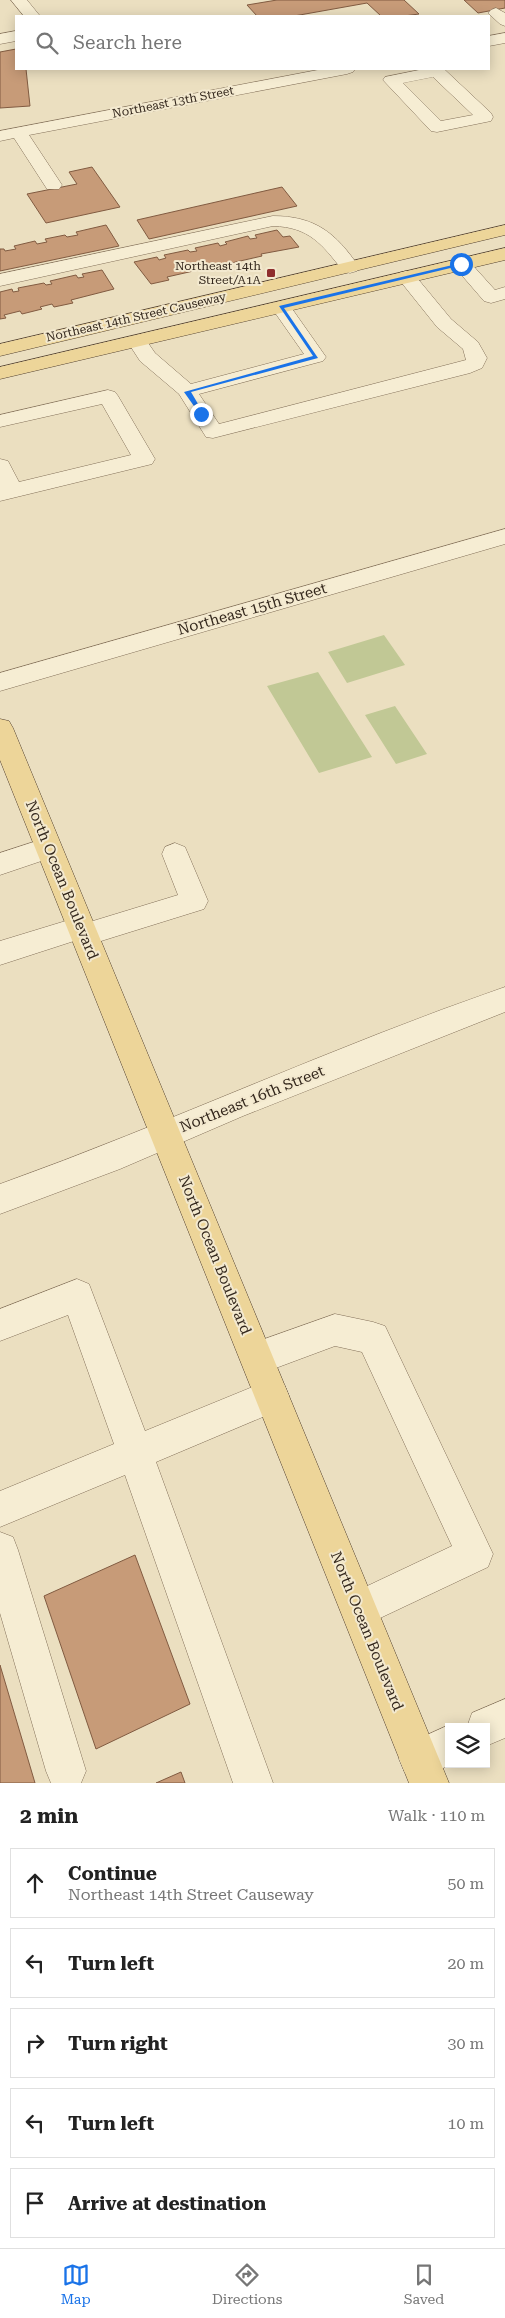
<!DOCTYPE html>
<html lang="en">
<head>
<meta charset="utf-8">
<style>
	body { margin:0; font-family:"Roboto Serif",serif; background:#f6f6f6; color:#222 }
	.controls { position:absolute; right:15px; bottom:15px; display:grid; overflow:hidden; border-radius:0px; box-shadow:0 2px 12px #0003 }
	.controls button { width:45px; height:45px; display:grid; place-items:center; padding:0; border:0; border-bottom:1px solid #e0e0e0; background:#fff; color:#222; font:25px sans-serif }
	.stop { position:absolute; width:15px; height:15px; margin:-11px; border:4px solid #1a73e8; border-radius:50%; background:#fff }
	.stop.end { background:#1a73e8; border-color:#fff; box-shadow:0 1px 5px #0008 }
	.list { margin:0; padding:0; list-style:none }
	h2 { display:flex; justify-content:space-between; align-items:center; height:65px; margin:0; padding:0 20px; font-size:21px }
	h2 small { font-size:16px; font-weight:400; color:#767676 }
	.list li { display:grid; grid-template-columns:32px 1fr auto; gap:15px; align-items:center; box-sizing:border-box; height:70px; margin:0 10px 10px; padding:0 10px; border:1px solid #e0e0e0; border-radius:0px }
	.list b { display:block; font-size:19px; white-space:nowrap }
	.list p { margin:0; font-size:16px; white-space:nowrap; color:#767676 }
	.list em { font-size:16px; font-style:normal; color:#767676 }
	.icon { flex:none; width:28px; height:28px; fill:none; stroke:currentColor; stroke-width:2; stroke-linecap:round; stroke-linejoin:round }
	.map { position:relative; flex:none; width:505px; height:1783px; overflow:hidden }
	.search { position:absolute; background:#fff; box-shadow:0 2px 12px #0003; left:15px; right:15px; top:15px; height:55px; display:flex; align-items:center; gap:12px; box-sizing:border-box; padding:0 18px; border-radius:0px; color:#767676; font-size:19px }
	.sheet { height:465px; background:#fff }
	nav { display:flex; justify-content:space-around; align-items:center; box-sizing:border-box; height:70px; border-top:1px solid #e0e0e0; background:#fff; font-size:14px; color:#767676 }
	nav a { display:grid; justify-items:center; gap:2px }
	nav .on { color:#1a73e8 }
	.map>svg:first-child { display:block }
	.green { fill:#c1c895 }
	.building { fill:#c79b78; stroke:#815b41 }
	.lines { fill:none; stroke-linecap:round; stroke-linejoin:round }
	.minor-casing { stroke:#837059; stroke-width:1 }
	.major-casing { stroke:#513f2e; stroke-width:1 }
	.minor { fill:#f6edd3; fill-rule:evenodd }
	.major { fill:#edd599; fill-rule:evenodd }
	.route { fill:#1a73e8 }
	.poi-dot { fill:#8f2e2d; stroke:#f3e9cf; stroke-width:2 }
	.labels { text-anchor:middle; stroke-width:4; stroke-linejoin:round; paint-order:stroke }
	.far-street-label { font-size:12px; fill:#34281d; stroke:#f3e9cf }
	.far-poi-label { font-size:12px; fill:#34281d; stroke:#f3e9cf; text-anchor:end }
	.street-label { font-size:15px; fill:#34281d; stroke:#f3e9cf }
</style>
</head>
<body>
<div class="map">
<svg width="505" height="1783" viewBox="0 0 505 1783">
	<rect width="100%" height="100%" fill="#ebdfc0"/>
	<path class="green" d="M384,635L405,665L347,683L328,652Z
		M318,672L372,757L319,773L267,686Z
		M395,706L427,754L396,764L365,715Z"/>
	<path class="building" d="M277,0H404L419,14L404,16H381L367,3L294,16H257L247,5Z
		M464,0H505V8L478,13Z
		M16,49V69H26L30,106L0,108V52Z
		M92,167L120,207L46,223L27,194L77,184L69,172Z
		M282,187L297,206L149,239L137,220Z
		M106,225L119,246L0,271V249H4L5,251L16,249L14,246L35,241L37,244L47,242L45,239L65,235L67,237L78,235L76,232Z
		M277,230L283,237L290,236L299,247L261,254L262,256L227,264L229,267L213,270L211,267L167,277L169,280L151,284L134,262L157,257L159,260L166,258L164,255L188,250L190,252L197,251L195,248L218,243L220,246L227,244L225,242L248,236L250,239L257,238L255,235Z
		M102,270L114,289L71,300L73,303L54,307L52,304L40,307L42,309L22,314L20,311L4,315L6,318L0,319V292L12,289L13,292L19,291L18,288L44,283L46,285L52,284L50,281L76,275L78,278L84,277L82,274Z
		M135,1555L190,1704L96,1749L44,1596Z
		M0,1665L35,1783H0Z
		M181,1772L185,1783H156Z"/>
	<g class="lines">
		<defs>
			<path id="minor" d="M11,0H27L40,16H24Z
				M496,8L505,13V26L500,24L488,13L491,10Z
				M16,31V41L0,44V34Z
				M505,33V43L489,46V36Z
				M323,69H355L353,72L347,74L29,135L62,185L59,189H47L14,138L0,141V131Z
				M424,69H444L491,113L493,117L491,121L437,132L431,131L383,80L385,77ZM433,77L473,115L441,121L403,83Z
				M273,216C315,216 336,233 359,267L357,271L350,273L343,271C322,244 309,227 273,226L0,286V274Z
				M461,258L468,260L495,290L505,287V299L491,303L484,301L452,264L454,260Z
				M406,271L413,273L451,319L478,342L487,358L482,368L470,373L213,438L206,437L179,394L140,361L127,341L130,337L137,335L144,337L155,353L191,384L304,354L271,307L274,303L281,301L288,303L326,357L323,361L199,394L219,424L466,360L463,349L437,327L397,277L399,273Z
				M108,390L115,392L118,396L155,459L152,464L0,501V459L8,461L19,482L131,455L102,404L0,427V415Z
				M505,529V544L0,691V673Z
				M49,837L59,841L62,848L59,855L0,875V853Z
				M175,843L185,847L188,854L208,901L204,909L85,946L74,941L0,965V941L82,916L93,921L178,895L162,854L165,847Z
				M505,987V1012L243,1116L120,1169L0,1214V1184C170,1123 334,1046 505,987Z
				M77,1279L89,1284L145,1431L272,1379L284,1384L289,1396L284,1408L156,1462L273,1783H233L125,1475L0,1527V1491L114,1444L68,1315L0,1341V1309Z
				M335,1314L373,1322L385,1326L493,1554L488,1567L359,1628L346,1622L340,1609L346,1596L452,1546L362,1352L335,1346L257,1375L245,1370L240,1358L245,1346Z
				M0,1532L13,1537L18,1550L86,1771L81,1783H51L46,1771L0,1613Z
				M505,1699V1738L486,1746V1727H467L472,1713Z
				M449,1725L452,1727H449V1764H452L419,1779L405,1773L399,1759L405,1745Z"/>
			<path id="major" d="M505,225V235L0,356V344Z
				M505,248V260L0,379V367Z
				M0,719L9,721L13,728L449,1783H409L0,760Z"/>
		</defs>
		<use href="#minor" class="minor-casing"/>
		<use href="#major" class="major-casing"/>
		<use href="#minor" class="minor"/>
		<use href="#major" class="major"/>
	</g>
	<path class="route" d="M461,263L463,265L284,308L318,358L191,392L204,414L201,416L184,392L313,356L279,306Z"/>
	<rect class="poi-dot" x="266" y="268" width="10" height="10" rx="2.5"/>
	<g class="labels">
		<g class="far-street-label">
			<text transform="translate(173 102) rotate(-11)" y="4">Northeast 13th Street</text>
			<text transform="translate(136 317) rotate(-13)" y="4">Northeast 14th Street Causeway</text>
		</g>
		<g class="far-poi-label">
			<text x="261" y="270">Northeast 14th<tspan x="261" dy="14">Street/A1A</tspan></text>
		</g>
		<g class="street-label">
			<text transform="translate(252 609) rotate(-16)" y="5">Northeast 15th Street</text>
			<text transform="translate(62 880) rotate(68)" y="5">North Ocean Boulevard</text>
			<text transform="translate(252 1099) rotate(-22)" y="5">Northeast 16th Street</text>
			<text transform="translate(215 1255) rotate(68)" y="5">North Ocean Boulevard</text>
			<text transform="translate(367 1631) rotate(68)" y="5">North Ocean Boulevard</text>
		</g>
	</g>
</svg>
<div class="controls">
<button><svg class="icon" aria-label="layers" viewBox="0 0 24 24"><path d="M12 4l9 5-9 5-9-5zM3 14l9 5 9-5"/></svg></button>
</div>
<div class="stop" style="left:461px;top:264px"></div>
<div class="stop end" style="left:201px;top:414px"></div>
<div class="search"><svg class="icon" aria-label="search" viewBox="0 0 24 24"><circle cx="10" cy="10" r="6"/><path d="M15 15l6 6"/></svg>Search here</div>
</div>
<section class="sheet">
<h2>2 min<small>Walk · 110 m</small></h2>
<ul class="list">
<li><svg class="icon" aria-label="ahead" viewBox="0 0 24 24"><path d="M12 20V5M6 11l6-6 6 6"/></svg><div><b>Continue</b><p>Northeast 14th Street Causeway</p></div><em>50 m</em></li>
<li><svg class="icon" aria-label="left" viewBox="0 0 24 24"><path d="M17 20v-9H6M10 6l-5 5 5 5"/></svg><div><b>Turn left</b></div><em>20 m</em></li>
<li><svg class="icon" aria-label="right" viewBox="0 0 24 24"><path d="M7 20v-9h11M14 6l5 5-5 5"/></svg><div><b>Turn right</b></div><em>30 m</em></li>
<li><svg class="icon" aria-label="left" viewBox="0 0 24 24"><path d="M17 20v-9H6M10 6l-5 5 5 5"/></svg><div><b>Turn left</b></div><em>10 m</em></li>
<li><svg class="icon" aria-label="arrive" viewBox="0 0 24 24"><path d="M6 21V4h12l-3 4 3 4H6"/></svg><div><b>Arrive at destination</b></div></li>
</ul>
</section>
<nav>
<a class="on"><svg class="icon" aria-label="map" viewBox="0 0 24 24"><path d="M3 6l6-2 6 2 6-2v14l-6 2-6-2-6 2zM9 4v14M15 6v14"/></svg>Map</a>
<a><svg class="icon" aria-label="directions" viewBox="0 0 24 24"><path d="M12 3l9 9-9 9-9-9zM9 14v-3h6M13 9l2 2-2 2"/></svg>Directions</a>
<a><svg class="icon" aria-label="saved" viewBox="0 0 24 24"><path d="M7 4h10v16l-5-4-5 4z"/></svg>Saved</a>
</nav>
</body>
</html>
